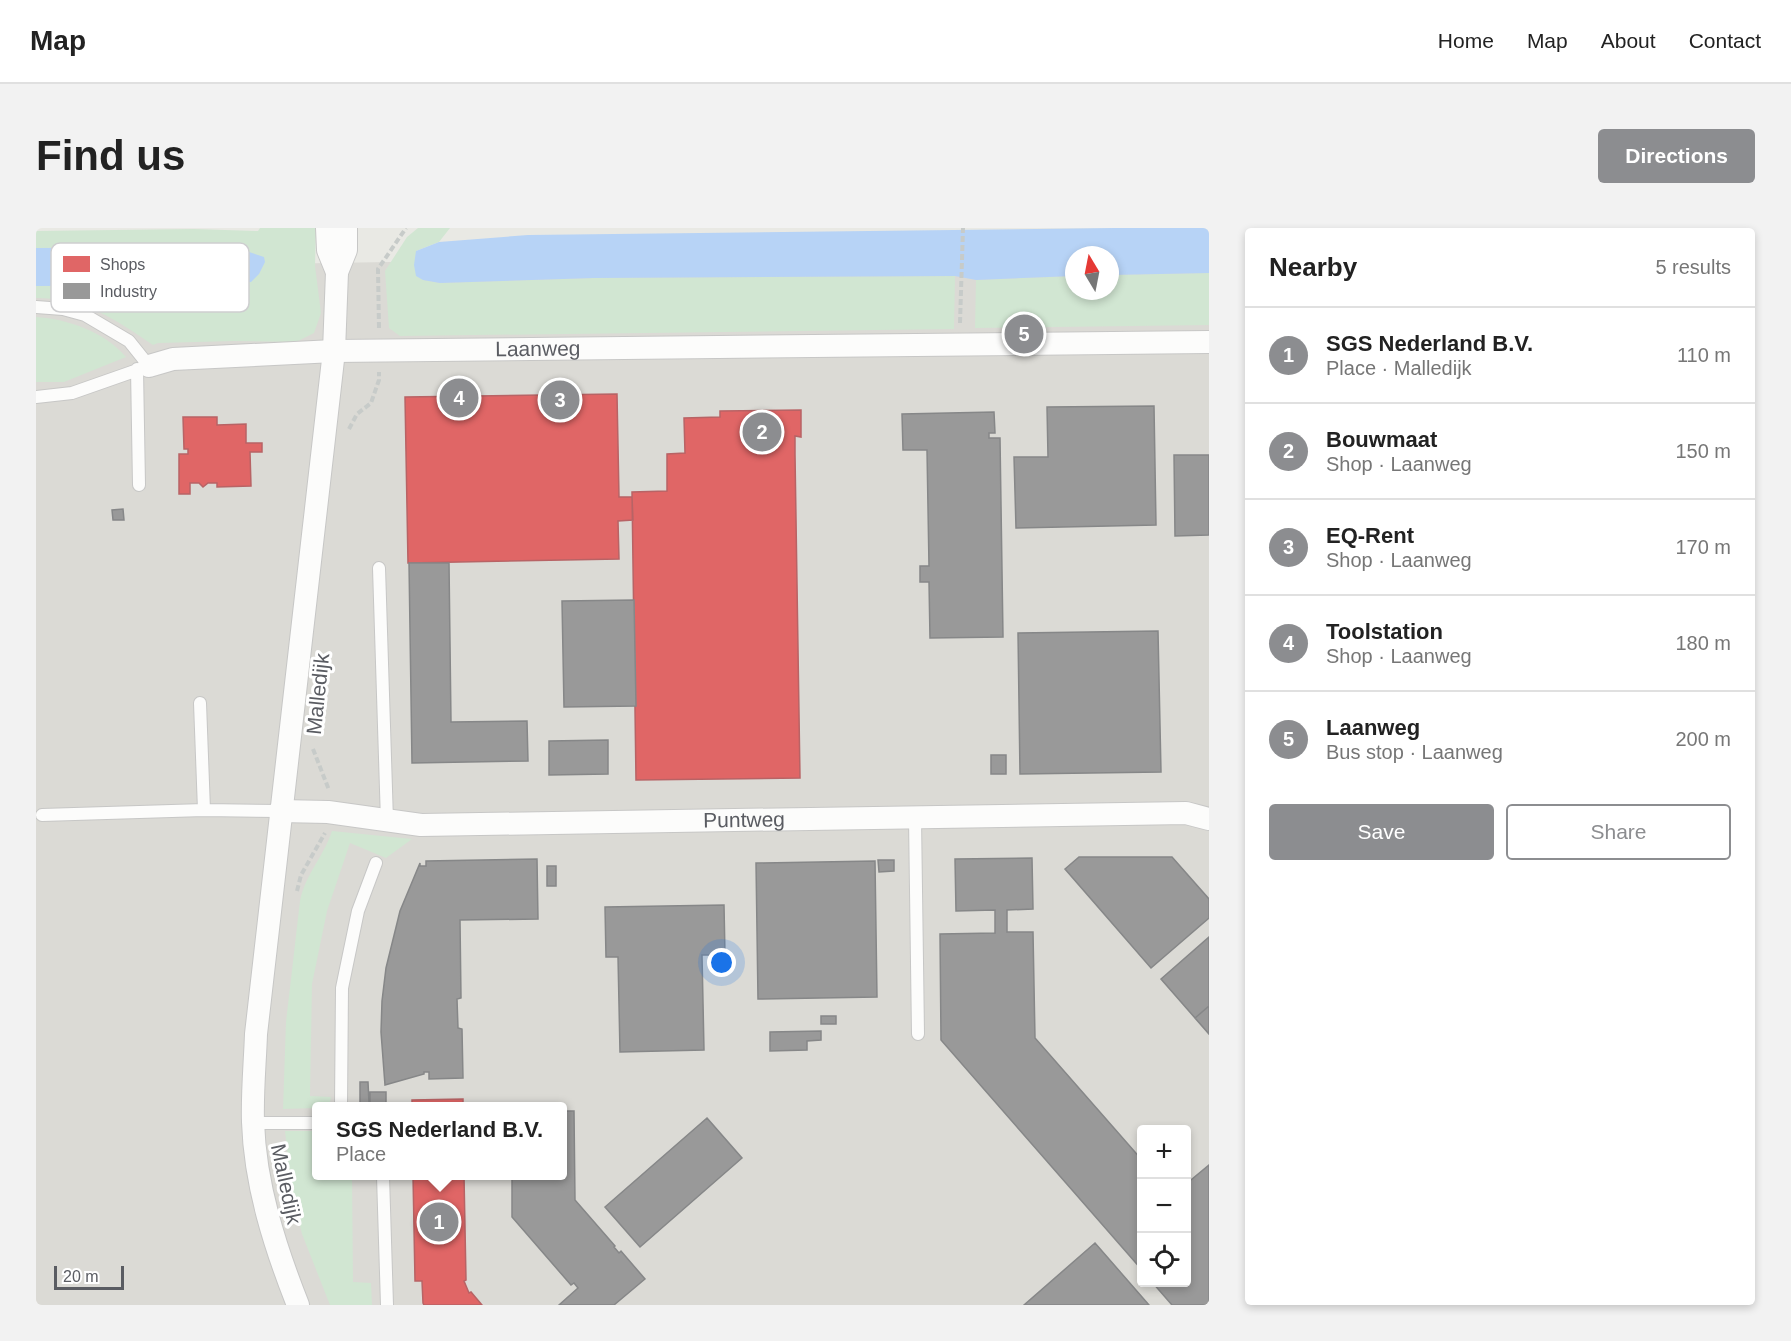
<!DOCTYPE html>
<html lang="en">
<head>
<meta charset="utf-8">
<style>
	body { margin:0; font-family:Helvetica,sans-serif; background:#f2f2f2; color:#222 }
	.controls { position:absolute; right:18px; bottom:18px; display:grid; overflow:hidden; border-radius:6px; box-shadow:0 3px 9px #0003 }
	.controls button { width:54px; height:54px; display:grid; place-items:center; padding:0; border:0; border-bottom:2px solid #e0e0e0; background:#fff; color:#222; font:30px sans-serif }
	.compass { position:absolute; left:1029px; top:18px; width:54px; height:54px; border-radius:50%; background:#fff; box-shadow:0 3px 9px #0003; rotate:350deg }
	.scale { position:absolute; left:18px; bottom:15px; width:70px; box-sizing:border-box; padding-left:6px; border:3px solid #5a5c62; border-top:0; font-size:16px; line-height:21px; white-space:nowrap; color:#5a5c62; -webkit-text-stroke:4px #fff; paint-order:stroke }
	.you { position:absolute; left:686px; top:735px; width:21px; height:21px; margin:-15px; border:4px solid #fff; border-radius:50%; background:#1a73e8; box-shadow:0 0 0 9px #1a73e833 }
	.badge { display:grid; place-items:center; width:39px; height:39px; border-radius:50%; background:#8c8d90; color:#fff; font-size:20px; font-weight:700 }
	.pin { position:absolute; translate:-50% -50%; border:3px solid #fff; box-shadow:0 2px 6px #0006 }
	.popup { position:absolute; left:276px; top:874px; width:255px; height:78px; box-sizing:border-box; display:grid; place-content:center; border-radius:6px; background:#fff; filter:drop-shadow(0 2px 4px #0005); font-size:20px; white-space:nowrap; color:#767676 }
	.popup b { font-size:22px; color:#222 }
	.popup::after { content:''; position:absolute; left:50%; top:100%; margin-left:-12px; border:12px solid transparent; border-top-color:#fff }
	.list { margin:0; padding:0; list-style:none }
	h2 { display:flex; justify-content:space-between; align-items:center; height:78px; margin:0; padding:0 24px; font-size:26px }
	h2 small { font-size:20px; font-weight:400; color:#767676 }
	.list li { display:grid; grid-template-columns:39px 1fr auto; gap:18px; align-items:center; box-sizing:border-box; height:96px; padding:0 24px; border-top:2px solid #e0e0e0 }
	.list b { display:block; font-size:22px; white-space:nowrap }
	.list p { margin:0; font-size:20px; white-space:nowrap; color:#767676 }
	.list em { font-size:20px; font-style:normal; color:#767676 }
	.actions { display:flex; gap:12px; padding:18px 24px }
	.actions a { flex:1; padding:14px 0; border:2px solid #8c8d90; border-radius:6px; text-align:center; font-size:21px; color:#8c8d90 }
	.actions .main { background:#8c8d90; color:#fff }
	.icon { flex:none; width:33px; height:33px; fill:none; stroke:currentColor; stroke-width:2; stroke-linecap:round; stroke-linejoin:round }
	.map { position:relative; flex:none; width:1173px; height:1077px; overflow:hidden; border-radius:6px }
	header { display:flex; align-items:center; gap:36px; box-sizing:border-box; height:84px; padding:0 30px; background:#fff; border-bottom:2px solid #e0e0e0 }
	header strong { font-size:28px }
	nav { display:flex; gap:33px; margin-inline-start:auto; font-size:21px }
	.intro { display:flex; align-items:center; justify-content:space-between; box-sizing:border-box; height:144px; padding:0 36px }
	h1 { margin:0; font-size:42px }
	.button { padding:15px 27px; border-radius:6px; background:#8c8d90; color:#fff; font-size:21px; font-weight:700 }
	main { display:flex; gap:36px; padding:0 36px }
	aside { flex:1; background:#fff; border-radius:6px; box-shadow:0 3px 9px #0003 }
	.map>svg:first-child { display:block }
	.industrial { fill:#dbdad5; fill-rule:evenodd }
	.green { fill:#d1e6d2 }
	.water { fill:#b7d3f6 }
	.shops { fill:#e06666; stroke:#b86365; stroke-width:1.5 }
	.industry { fill:#999; stroke:#868788; stroke-width:1.5 }
	.lines { fill:none; stroke-linecap:round; stroke-linejoin:round }
	.service-casing { stroke:#c7c7c6; stroke-width:14 }
	.minor-casing { stroke:#c7c7c6; stroke-width:24 }
	.path { stroke:#c7cbc9; stroke-width:4; stroke-dasharray:6 3; stroke-linecap:butt }
	.service { stroke:#fcfcfb; stroke-width:12 }
	.minor { stroke:#fcfcfb; stroke-width:22 }
	.labels { text-anchor:middle; stroke-width:6; stroke-linejoin:round; paint-order:stroke }
	.street-label { font-size:21px; fill:#5a5c62; stroke:#fff }
	.key { fill:#fff; stroke:#ceced0; stroke-width:1.5 }
	.key-label { font-size:16px; fill:#5a5c62 }
</style>
</head>
<body>
<header>
<strong>Map</strong>
<nav><a>Home</a><a>Map</a><a>About</a><a>Contact</a></nav>
</header>
<div class="intro"><h1>Find us</h1><a class="button">Directions</a></div>
<main>
<div class="map">
<svg width="1173" height="1077" viewBox="0 0 1173 1077">
	<rect width="100%" height="100%" fill="#e9e9e4"/>
	<path class="industrial" d="M1173,20V1077H0V40ZM1038,27H1074V63H1038ZM280,878H526V948H280ZM1106,902H1150V1054H1106Z"/>
	<path class="green" d="M224,0H280L279,38L285,85L278,105L260,114L198,113L122,115L117,117C79,91 48,70 0,70V58L223,46L226,39L155,19L0,20V3L158,1L222,3Z
		M382,0H414L403,14L380,23L387,52L404,55L558,50L919,48L918,101L364,108L353,100L349,43L371,9Z
		M1173,45V97L939,100L940,52L1038,48V63H1074V47Z
		M0,89C32,91 69,104 90,129L28,154H0Z
		M296,603L376,611L350,630L314,615L291,683L276,756L274,868L295,869L294,874L289,878H280V880L247,881L250,794L264,673C269,647 288,628 296,603Z
		M249,903H280V948H316L317,1054L335,1055L336,1077H294L266,1006L256,966Z"/>
	<path class="water" d="M1078,0H1173V45L1074,47V27H1038V48L940,52L919,48L558,50L404,55L387,52L380,48L378,37L380,23L403,14L492,7Z
		M155,19L210,23L228,29L229,34L223,46L215,54L183,57L0,58V20Z"/>
	<path class="shops" d="M581,166L583,269H596L597,292L582,293L583,331L372,335L369,169Z
		M765,182V209L759,208V226L764,550L600,552L596,264L631,263V226L649,225L648,190L684,189V183Z
		M147,189H181V197L210,196V215H226V224H214L215,258L181,259V255H172L167,259L163,255H154V266H143V226H152V221H148Z
		M427,871V878H376V872Z
		M377,948H428L430,1052L428,1053L433,1065L435,1064L446,1077H388L387,1075L386,1053H379Z"/>
	<path class="industry" d="M1118,178L1120,297L980,300L978,229H1012L1011,179Z
		M958,184L959,205H953V210H964L967,409L894,410L893,354H884V338H893L891,222H867L866,186Z
		M1138,227H1173V307L1139,308Z
		M87,281L88,292H77L76,282Z
		M373,335H413L415,494L491,493L492,533L376,535Z
		M598,372L600,478L528,479L526,373Z
		M1122,403L1125,544L984,546L982,405Z
		M572,512V546L513,547V513Z
		M955,527H970V546H955Z
		M1043,629H1136L1173,671V690L1115,740L1029,641Z
		M996,630L997,681L971,682V704H997L999,810L1106,932V1042L905,812L904,706L959,705V682L920,683L919,631Z
		M501,631L502,691L424,692L425,770L421,771L422,800L426,801L427,850L393,851V844H388V846L349,857L345,804L346,773L350,740L364,683L384,635V638H390V633Z
		M842,632H858V643L843,644Z
		M839,633L841,769L722,771L720,635Z
		M511,638H520V658H511Z
		M688,677L689,727H666L668,822L584,824L582,729H570L569,679Z
		M1173,709V778L1159,790L1125,751Z
		M1173,778V806L1159,790Z
		M785,788H800V796H785Z
		M785,803V812L771,813V822L734,823V804Z
		M324,854H332L333,875H324Z
		M334,864H350V875L334,876Z
		M526,883H538L539,972L579,1018L578,1019L583,1025L585,1023L609,1051L578,1077H523L542,1060L538,1055L535,1057L476,989V948H526Z
		M671,890L706,930L604,1019L569,979Z
		M1173,937V1077H1136L1116,1054H1150V956Z
		M1059,1015L1113,1077H988Z"/>
	<g class="lines">
		<defs>
			<path id="service" d="M0,79L27,81L49,87L93,113L113,138L36,165L0,169
				M101,141L103,257
				M343,340L351,593
				M164,475L168,582
				M6,587L168,582L244,583
				M879,590L882,806
				M305,878L306,760L322,683L340,635
				M217,895H280
				M347,948L351,1077"/>
			<g id="minor">
				<path d="M291,0L292,22L301,44"/>
				<path id="s1" d="M113,138L137,131L298,123L1173,114"/>
				<path id="s2" d="M244,583L292,584L385,597L1150,585L1173,591"/>
				<path d="M262,1077C239,1019 219,957 217,894C216,865 219,835 220,806L298,123L301,44L310,22V0"/>
			</g>
		</defs>
		<use href="#service" class="service-casing"/>
		<use href="#minor" class="minor-casing"/>
		<path class="path" d="M924,95L927,0
			M343,100L342,41L370,0
			M313,201L321,186L335,175L343,152V144
			M277,521L293,562
			M261,663L265,647L289,605"/>
		<use href="#service" class="service"/>
		<use href="#minor" class="minor"/>
	</g>
	<g class="labels">
		<g class="street-label">
			<text dy="7" stroke="none"><textPath href="#s1" startOffset="390">Laanweg</textPath></text>
			<text transform="translate(282 466) rotate(-84)" y="7">Malledijk</text>
			<text dy="7" stroke="none"><textPath href="#s2" startOffset="465">Puntweg</textPath></text>
			<text transform="translate(250 956) rotate(78)" y="7">Malledijk</text>
		</g>
	</g>
	<rect x="15" y="15" width="198" height="69" rx="9" class="key"/>
	<rect x="27" y="28" width="27" height="16" fill="#e06666"/>
	<rect x="27" y="55" width="27" height="16" fill="#999"/>
	<g class="key-label">
		<text x="64" y="42">Shops</text>
		<text x="64" y="69">Industry</text>
	</g>
</svg>
<div class="controls">
<button>+</button>
<button>−</button>
<button><svg class="icon" aria-label="locate" viewBox="0 0 24 24"><circle cx="12" cy="12" r="6"/><path d="M12 2v4M12 18v4M2 12h4M18 12h4"/></svg></button>
</div>
<svg class="compass" viewBox="-18 -18 36 36"><path d="M0-13l5 13h-10z" fill="#e53935"/><path d="M0 13l5-13h-10z" fill="#767676"/></svg>
<div class="scale">20 m</div>
<div class="you"></div>
<div class="pin badge" style="left:403px;top:994px">1</div>
<div class="popup"><b>SGS Nederland B.V.</b>Place</div>
<div class="pin badge" style="left:726px;top:204px">2</div>
<div class="pin badge" style="left:524px;top:172px">3</div>
<div class="pin badge" style="left:423px;top:170px">4</div>
<div class="pin badge" style="left:988px;top:106px">5</div>
</div>
<aside>
<h2>Nearby<small>5 results</small></h2>
<ul class="list">
<li><span class="badge">1</span><div><b>SGS Nederland B.V.</b><p>Place · Malledijk</p></div><em>110 m</em></li>
<li><span class="badge">2</span><div><b>Bouwmaat</b><p>Shop · Laanweg</p></div><em>150 m</em></li>
<li><span class="badge">3</span><div><b>EQ-Rent</b><p>Shop · Laanweg</p></div><em>170 m</em></li>
<li><span class="badge">4</span><div><b>Toolstation</b><p>Shop · Laanweg</p></div><em>180 m</em></li>
<li><span class="badge">5</span><div><b>Laanweg</b><p>Bus stop · Laanweg</p></div><em>200 m</em></li>
</ul>
<div class="actions"><a class="main">Save</a><a>Share</a></div>
</aside>
</main>
</body>
</html>
